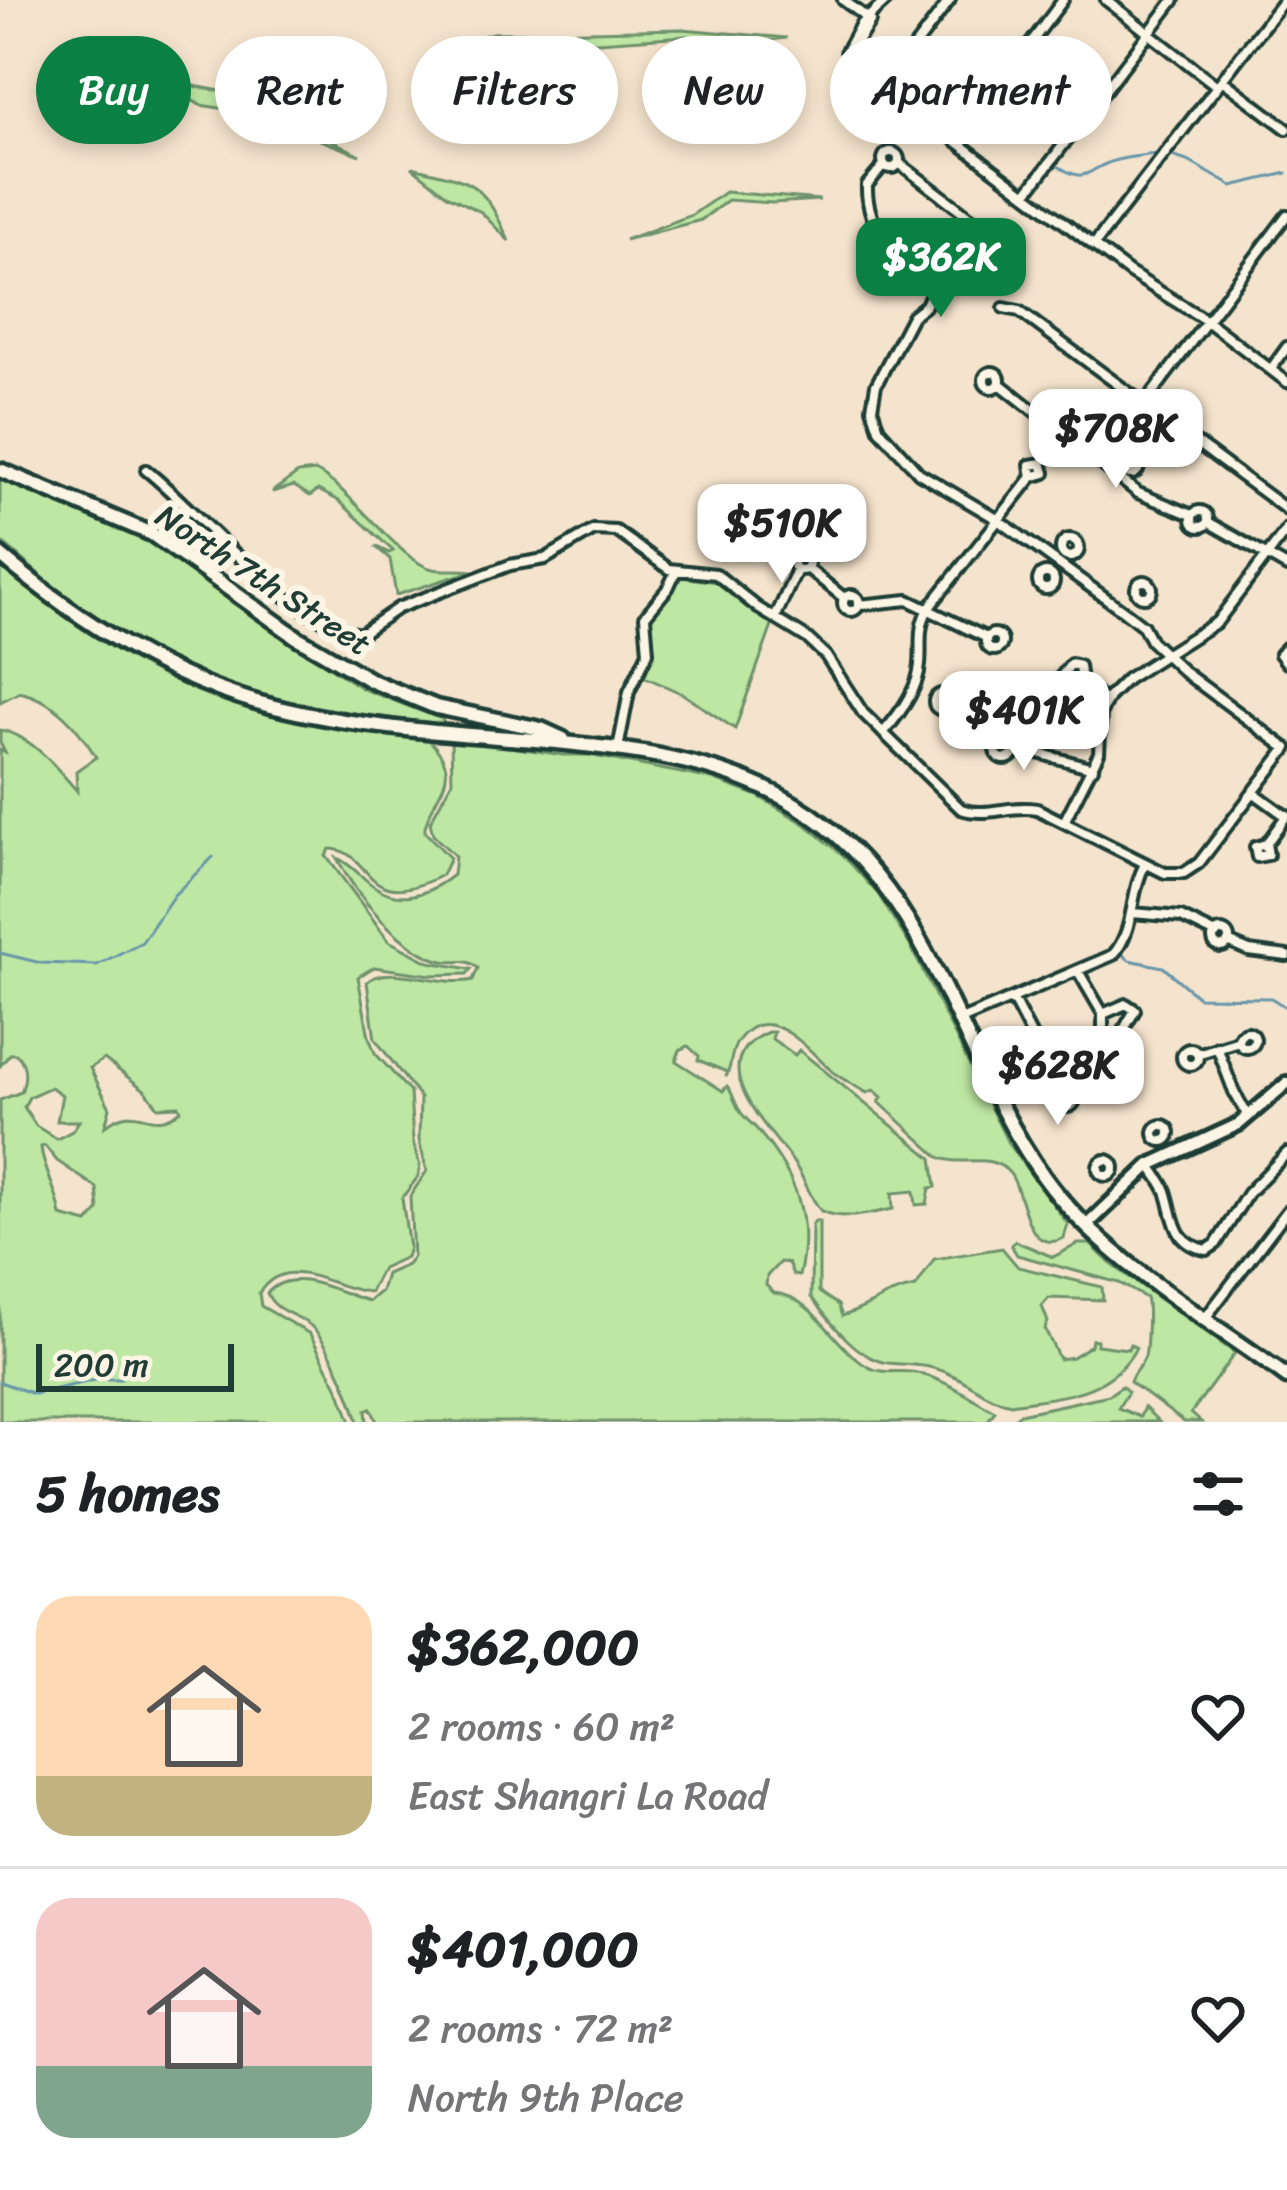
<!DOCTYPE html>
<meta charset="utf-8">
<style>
:root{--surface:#fff;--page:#f2f2f2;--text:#202124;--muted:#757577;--line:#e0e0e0;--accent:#0b8043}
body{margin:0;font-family:Sriracha,sans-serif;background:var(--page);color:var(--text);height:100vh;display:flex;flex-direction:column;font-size:45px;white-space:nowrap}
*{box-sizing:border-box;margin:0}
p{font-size:39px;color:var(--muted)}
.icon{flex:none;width:66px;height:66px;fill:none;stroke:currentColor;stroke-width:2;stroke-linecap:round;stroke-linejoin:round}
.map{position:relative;height:1422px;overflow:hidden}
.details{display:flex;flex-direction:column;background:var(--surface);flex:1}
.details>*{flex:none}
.hud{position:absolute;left:36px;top:36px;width:1215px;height:108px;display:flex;gap:24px}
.scale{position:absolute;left:36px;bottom:30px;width:198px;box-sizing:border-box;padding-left:12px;border:6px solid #1f3d34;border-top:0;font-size:33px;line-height:42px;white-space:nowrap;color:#1f3d34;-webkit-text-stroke:9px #fcf5e5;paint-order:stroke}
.price{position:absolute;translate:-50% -102px;padding:0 27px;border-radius:24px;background:#fff;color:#222;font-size:39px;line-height:78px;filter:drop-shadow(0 3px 6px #0008)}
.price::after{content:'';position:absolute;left:50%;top:72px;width:36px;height:27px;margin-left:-18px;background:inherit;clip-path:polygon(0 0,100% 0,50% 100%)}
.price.selected{background:var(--accent);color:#fff}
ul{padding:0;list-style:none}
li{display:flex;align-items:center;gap:36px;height:300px;padding:0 36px}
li+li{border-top:3px solid var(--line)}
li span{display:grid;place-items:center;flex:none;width:336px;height:240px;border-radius:36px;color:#555}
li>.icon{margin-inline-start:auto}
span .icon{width:144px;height:144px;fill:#fffc;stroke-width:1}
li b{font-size:51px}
h2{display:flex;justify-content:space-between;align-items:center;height:144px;padding:0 36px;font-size:51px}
.chip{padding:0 42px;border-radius:54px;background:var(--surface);box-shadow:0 6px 18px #0003;font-size:42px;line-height:108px}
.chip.selected{background:var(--accent);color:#fff}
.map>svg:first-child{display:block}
</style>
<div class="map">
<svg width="1287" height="1422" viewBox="0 0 1287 1422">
<rect width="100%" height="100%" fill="#f5e4cd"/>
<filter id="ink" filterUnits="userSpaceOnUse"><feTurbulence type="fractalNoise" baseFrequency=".00833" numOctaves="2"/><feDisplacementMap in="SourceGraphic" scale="24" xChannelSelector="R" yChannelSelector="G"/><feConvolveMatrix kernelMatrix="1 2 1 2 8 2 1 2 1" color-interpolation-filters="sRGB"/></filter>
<g filter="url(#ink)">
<!-- green -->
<path fill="#bee7a3" stroke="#6e926c" stroke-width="3" fill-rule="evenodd" d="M682,29l105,9 -43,5 -58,-7 -88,6 -127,-2 21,-7z
M160,80l83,15 117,60 -114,-43 -46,-7z
M412,167c63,15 70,14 97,74l-28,-29 -34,-17z
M725,192l95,8 -48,3 -44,-3 -27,20 -76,20 67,-25z
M315,471c36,17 85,91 118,98 12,2 26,0 39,2l-76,24 -6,-36 -15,-13 14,7 4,-2 -54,-50 -21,-11 -8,6 -16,-10 -22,6 26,-19z
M0,475l156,68 118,88 89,58 79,30 2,5c-112,-11 -221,-27 -319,-86 -45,-26 -85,-64 -125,-97z
M0,564c76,69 171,127 272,151 51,11 104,14 155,23 39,39 9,49 -2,89v5l25,26 -8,17c-81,42 -68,-25 -112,-26l-4,7 63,85 40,21 42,7 -4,5 -36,1 -57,-8 -16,10 11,60 6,16 35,39 3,50 7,24 -2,11 -16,21 7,50 -3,9 -24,11 -12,24c-37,-2 -83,-42 -111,1l2,13 49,28 30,58 11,30h-351v-322l21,-8c5,-13 6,-28 -5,-38h-6l-10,12v-316l5,2 -5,-9v-13c31,5 58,39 77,61l-1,-20 20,-14c-19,-31 -40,-56 -76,-65l-20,10zM104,1059l42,32 12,16 21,-1 2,4c-32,26 -41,-12 -76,16l5,-18 -20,-40zM51,1087l11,8 -5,26h22l-7,10 -15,8 -21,-13 -12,-19 5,-10zM45,1146l12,15 40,27 2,22 -11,13 -27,-7c-3,-25 -18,-46 -20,-69z
M681,577l36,5 56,41 -38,106 -52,-35 -38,-17 6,-24 -4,-31z
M451,738l112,17h26l123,24 46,17 47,28 37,30 36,40 33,53 98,198 59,79 -4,14c-39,19 -39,-43 -53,-63 -18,-25 -50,-7 -72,-18l-60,-55 3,-5 -8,-7 -7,3c-11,-7 -24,-13 -34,-21 -24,-20 -64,-75 -95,-31 -8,11 -6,25 -12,36l1,-5 -29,-12 1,-4 -11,-10 -8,4 -4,11 47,30 4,-5c6,7 7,16 13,25 5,8 14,14 20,22 36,43 53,86 39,143l-6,-1 -5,-12 -8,-1 -13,14 -1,9 8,8c41,3 60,56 96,75 15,7 32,1 47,5 29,7 52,24 78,38l-8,11h-610l-6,-14 -5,2 1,12h-9c-6,-24 -29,-79 -46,-95 -15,-14 -37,-14 -45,-34 27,-29 70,0 102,8l12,-10 5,-17 21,-9 6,-8 -3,-61 17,-25 -8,-31 1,-42 -45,-59 -8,-57c20,-20 74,6 106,-2l5,-12c-12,-11 -20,-4 -35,-7 -40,-8 -89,-68 -106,-103 10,4 20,14 29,22 30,26 59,17 87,-5l2,-19 -22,-21 -3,-13 22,-41z
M768,1032h6l-2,7 23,16 4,-5 133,108 4,29 -6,1 -3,16 -11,1 -2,-14 -22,2 1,16c-24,5 -49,12 -72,2 -12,-15 -17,-34 -28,-49 -24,-35 -95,-100 -25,-130z
M815,1221h4v71l19,13 4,11c30,-9 39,-23 74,-29l18,-28 68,-11 16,19 84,20 1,13 -54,-2 -7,8 6,16 -3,7 14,30 13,-2 19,-12 1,-6 5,1v5l31,4 2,-5 6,4c-27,48 -76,48 -125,56 -23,-4 -38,-20 -59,-29 -22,-11 -40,-10 -64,-12 -31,-4 -59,-43 -77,-66l1,-72z
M1015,1241l38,16 25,-13h12l20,19 125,90 -44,60 10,9h-17l-54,-40c3,-10 11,-16 15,-25 2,-9 4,-51 1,-59l-27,-15 -102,-28 -6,-10z
M1122,1386l6,6 -10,16 22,9 4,-10 15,15h-148l9,-8 89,-19z"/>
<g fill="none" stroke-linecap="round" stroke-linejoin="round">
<!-- stream -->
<path stroke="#6996aa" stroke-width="3" d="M1169,155l21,7 42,24 55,-13
M1052,162c37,26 31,7 65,-2 13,-3 29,-5 42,-6
M1119,951l10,9 34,7 35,30 73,1 16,10
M0,953l41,10 56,2 45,-23 32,-47 39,-38
M0,1382l34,12 66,-15h21"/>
<defs>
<path id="street" d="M843,0l27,20
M1106,0l111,86
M846,51l6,11 278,211 77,48 80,61
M846,51l15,-27 26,-24
M846,51l9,-6 15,-23
M1222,80l65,49
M885,86l65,-86
M957,141l106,-141
M883 160a8 8 0 1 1 16 0a8 8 0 1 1-16 0Z
M899,163l81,62 -47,64 -7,16 -14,11 -36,69 -4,23 7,21 40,44 78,46 124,90 22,17 8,15 33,31 102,76
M884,165l-17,20c-2,43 33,80 66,104
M1026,194l148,-194
M1094,245l190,-245
M1004,308l15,3 268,199
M1271,369l16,-22
M984 380a8 8 0 1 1 16 0a8 8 0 1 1-16 0Z
M1000,384l138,109 54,22
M1145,403l142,-188
M1123 466a8 8 0 1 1 16 0a8 8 0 1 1-16 0Z
M1042,463l3,10 -13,4 -2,-12 12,-2 28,-39 -6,-7 -11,6
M146,470c61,49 138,150 214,164l38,-26 112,-43 35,-6 49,-29 22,1 53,38 47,5 42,34 49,30 19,18 37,57 98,96c26,9 50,-5 76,0l128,64h19l15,-10 88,-115
M1192 519a8 8 0 1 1 16 0a8 8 0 1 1-16 0Z
M1208,522l79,45
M1061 548a9 9 0 1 1 18 0a9 9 0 1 1-18 0Z
M793 562a8 8 0 1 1 16 0a8 8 0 1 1-16 0Z
M807,568l37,30
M1038 581a8 8 0 1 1 16 0a8 8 0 1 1-16 0Z
M1136 589a8 8 0 1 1 16 0a8 8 0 1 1-16 0Z
M843 603a8 8 0 1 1 16 0a8 8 0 1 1-16 0Z
M859,605l49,-5 79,38
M775,618l22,-48
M986 642a8 8 0 1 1 16 0a8 8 0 1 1-16 0Z
M1287,647l-7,7 7,9
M1071,664l8,2 1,8 -8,14 -8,2 -5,-11z
M1077,680l29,21
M934 702a8 8 0 1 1 16 0a8 8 0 1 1-16 0Z
M883,733c15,-17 35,-44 37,-68 2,-21 -3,-36 8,-56l104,-132
M995 749a10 10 0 1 1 20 0a10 10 0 1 1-20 0Z
M1016,747l77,21
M618,749l11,-57 19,-40 -3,-36 23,-28 8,-17
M1253,792l33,24
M1064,822l35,-69 2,-40 8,-16 18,-18 90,-57 70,-93
M1266,844l2,11 -11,2 -2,-10 11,-3 21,-29
M1132,913l49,4 35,17
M1213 939a8 8 0 1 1 16 0a8 8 0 1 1-16 0Z
M1228,942l21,9 38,5
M1078,971l25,43v21l4,5 12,-2 16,-28 -9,-6 -23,10
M1012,998l50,96
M961,1020l152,-65c23,-27 16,-61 32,-91
M1239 1040a8 8 0 1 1 16 0a8 8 0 1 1-16 0Z
M1217,1047l17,45 14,24
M1182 1057a8 8 0 1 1 16 0a8 8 0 1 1-16 0Z
M1197,1054l42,-13
M1059 1099a8 8 0 1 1 16 0a8 8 0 1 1-16 0Z
M1154 1133a8 8 0 1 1 16 0a8 8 0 1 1-16 0Z
M1098 1168a8 8 0 1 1 16 0a8 8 0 1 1-16 0Z
M1150,1165c5,9 12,16 16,26 9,27 6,53 41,59l9,-6 32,-51 39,-40
M1206,1317l81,-106"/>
<path id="secondary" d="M1087,1225l63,-60 89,-41 48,-41"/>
<path id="primary" d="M0,470l152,64 146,104 74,43 64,26 105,22 22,10
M0,555c81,68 171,126 275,152 83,21 174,26 260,33 89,9 182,17 261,65 137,83 160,250 248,372 60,84 161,139 243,200"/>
</defs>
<!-- street casing -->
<use href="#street" stroke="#1f3d34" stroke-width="16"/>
<!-- secondary casing -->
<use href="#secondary" stroke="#1f3d34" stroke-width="20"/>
<!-- primary casing -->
<use href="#primary" stroke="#1f3d34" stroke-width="21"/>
<!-- street -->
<use href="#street" stroke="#fcf5e5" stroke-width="8"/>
<!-- secondary -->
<use href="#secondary" stroke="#fcf5e5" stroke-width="10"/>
<!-- primary -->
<use href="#primary" stroke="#fcf5e5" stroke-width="12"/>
</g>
</g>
<g text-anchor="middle" stroke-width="12" stroke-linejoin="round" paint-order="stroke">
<!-- street labels -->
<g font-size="33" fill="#1f3d34" stroke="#fcf5e5">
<text transform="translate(264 579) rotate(33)" y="12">North 7th Street</text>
</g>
</g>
</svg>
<div class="scale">200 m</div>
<b class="price selected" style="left:941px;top:320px">$362K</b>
<b class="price" style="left:1116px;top:491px">$708K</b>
<b class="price" style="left:782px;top:586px">$510K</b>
<b class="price" style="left:1024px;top:773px">$401K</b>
<b class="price" style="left:1058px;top:1128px">$628K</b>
<div class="hud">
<a class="chip selected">Buy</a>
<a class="chip">Rent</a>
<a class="chip">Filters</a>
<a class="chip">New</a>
<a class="chip">Apartment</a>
</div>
</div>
<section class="details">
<h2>5 homes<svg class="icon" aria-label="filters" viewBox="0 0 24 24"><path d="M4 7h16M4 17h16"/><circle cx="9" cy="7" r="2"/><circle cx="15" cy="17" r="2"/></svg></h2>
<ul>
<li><span style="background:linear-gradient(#ffd9b3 75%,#c2b280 0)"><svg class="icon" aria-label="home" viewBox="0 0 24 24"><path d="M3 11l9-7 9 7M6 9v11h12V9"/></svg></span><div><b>$362,000</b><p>2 rooms · 60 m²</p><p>East Shangri La Road</p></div><svg class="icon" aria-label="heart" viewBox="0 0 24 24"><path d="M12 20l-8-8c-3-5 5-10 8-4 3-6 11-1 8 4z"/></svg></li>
<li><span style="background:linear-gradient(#f6c9c9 70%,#7fa58c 0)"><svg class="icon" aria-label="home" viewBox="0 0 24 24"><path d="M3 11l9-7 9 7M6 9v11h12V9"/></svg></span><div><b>$401,000</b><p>2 rooms · 72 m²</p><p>North 9th Place</p></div><svg class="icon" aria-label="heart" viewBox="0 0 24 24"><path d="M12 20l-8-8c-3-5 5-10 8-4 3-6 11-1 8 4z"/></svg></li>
</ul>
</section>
